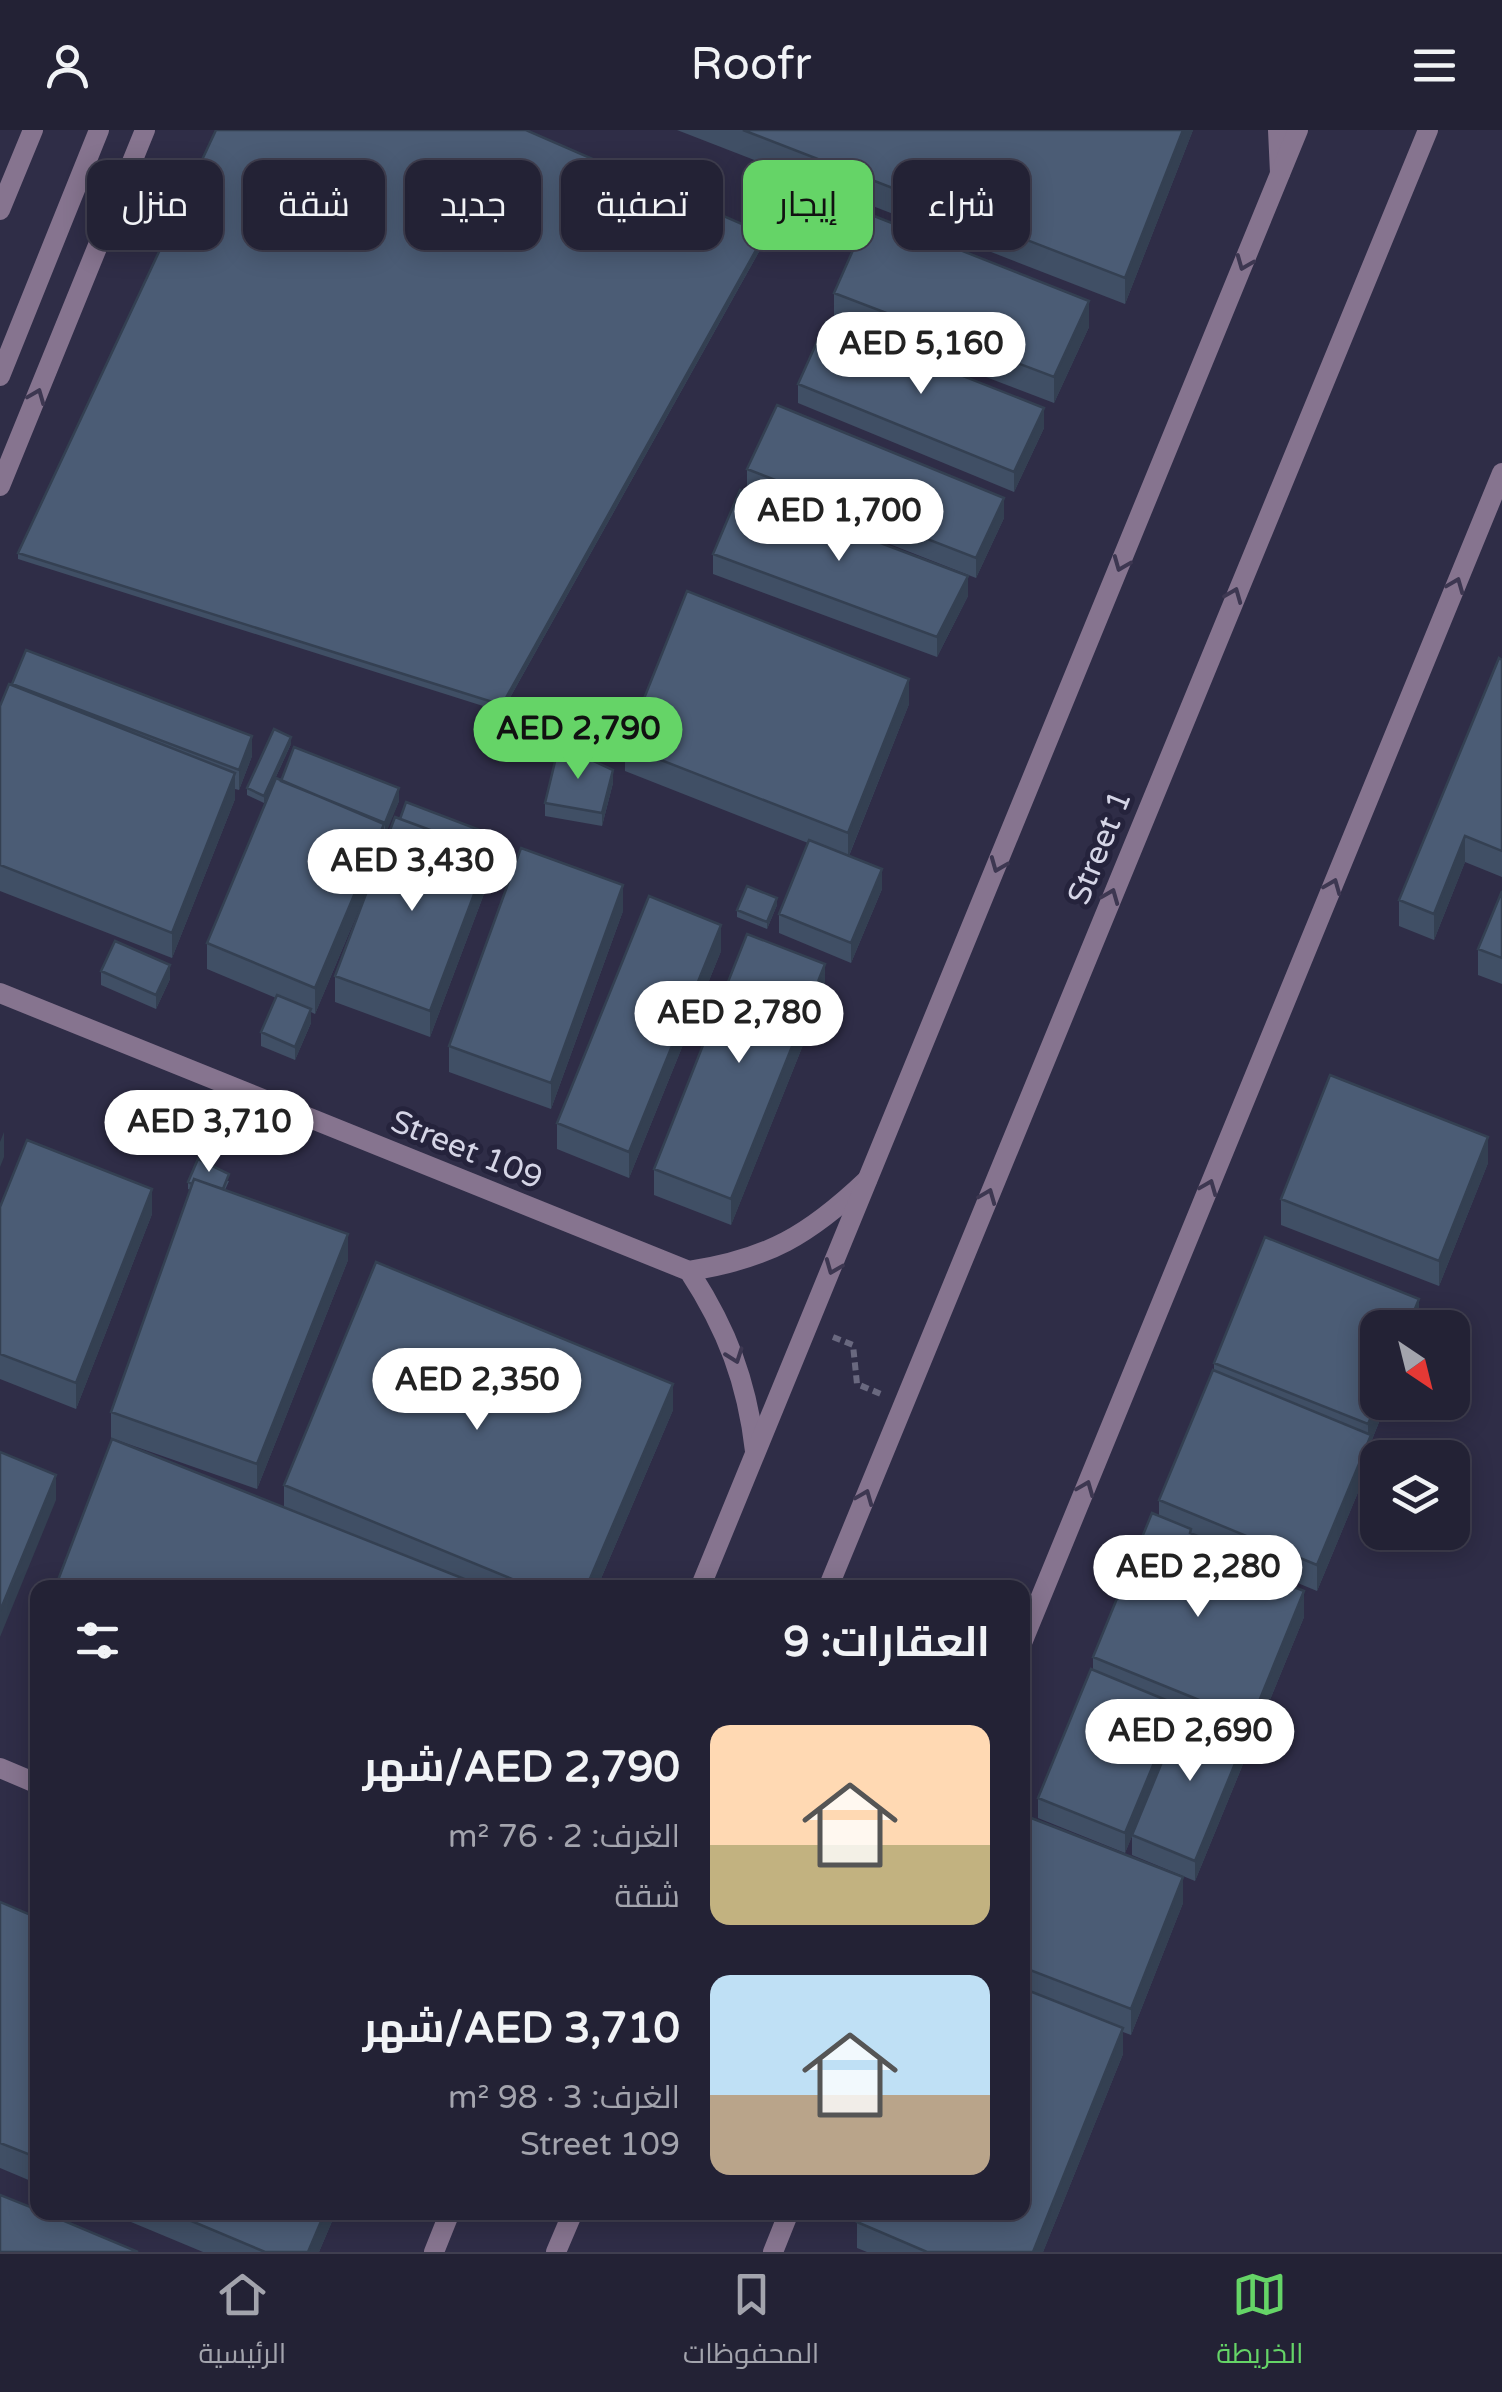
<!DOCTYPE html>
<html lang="ar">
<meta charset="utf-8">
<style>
:root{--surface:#232235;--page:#2b2a3d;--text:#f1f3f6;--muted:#a3a4ad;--line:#403f50;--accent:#65d467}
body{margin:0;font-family:"Varela Round",Cairo,sans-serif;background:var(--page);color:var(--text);direction:rtl;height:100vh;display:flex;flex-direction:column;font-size:38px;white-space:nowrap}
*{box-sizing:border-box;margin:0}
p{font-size:32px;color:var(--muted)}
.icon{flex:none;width:55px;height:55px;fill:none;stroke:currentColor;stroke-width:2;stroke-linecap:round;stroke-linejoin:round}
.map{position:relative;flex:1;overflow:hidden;direction:ltr}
.panel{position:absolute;left:30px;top:1450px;width:1000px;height:640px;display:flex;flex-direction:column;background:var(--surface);border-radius:20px;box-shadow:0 5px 25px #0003,0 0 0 2px var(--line);direction:rtl}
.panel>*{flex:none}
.top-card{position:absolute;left:30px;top:30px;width:1000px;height:90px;direction:rtl;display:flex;gap:20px}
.needle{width:65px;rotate:145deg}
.buttons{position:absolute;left:1360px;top:1180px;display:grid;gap:20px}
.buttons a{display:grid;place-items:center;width:110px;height:110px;border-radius:20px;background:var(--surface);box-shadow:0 5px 25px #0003,0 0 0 2px var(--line);font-size:50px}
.price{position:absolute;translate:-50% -85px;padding:0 22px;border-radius:35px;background:#fff;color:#222;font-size:32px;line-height:65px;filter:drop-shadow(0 2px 5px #0008)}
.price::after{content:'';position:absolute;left:50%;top:60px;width:30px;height:22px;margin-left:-15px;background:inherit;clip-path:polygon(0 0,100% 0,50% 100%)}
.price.on{background:var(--accent);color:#111}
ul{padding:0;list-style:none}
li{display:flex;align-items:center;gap:30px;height:250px;padding:0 40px}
li span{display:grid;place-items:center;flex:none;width:280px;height:200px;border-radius:20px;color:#555}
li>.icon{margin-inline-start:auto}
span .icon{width:120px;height:120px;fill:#fffc;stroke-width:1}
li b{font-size:42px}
h2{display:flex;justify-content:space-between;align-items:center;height:120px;padding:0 40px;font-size:42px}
.pill{padding:0 35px;border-radius:20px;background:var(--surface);box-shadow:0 5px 25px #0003,0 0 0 2px var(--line);font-size:35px;line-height:90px}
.pill.on{background:var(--accent);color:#111}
header{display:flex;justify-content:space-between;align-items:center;height:130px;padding:0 40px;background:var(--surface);font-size:45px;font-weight:600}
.tab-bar{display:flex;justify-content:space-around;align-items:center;height:140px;border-top:2px solid var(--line);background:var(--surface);font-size:28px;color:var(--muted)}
.tab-bar a{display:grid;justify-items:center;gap:5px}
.tab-bar .on{color:var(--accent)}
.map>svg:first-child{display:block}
</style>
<header><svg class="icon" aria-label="menu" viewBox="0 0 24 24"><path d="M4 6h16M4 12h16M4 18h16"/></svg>Roofr<svg class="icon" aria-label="person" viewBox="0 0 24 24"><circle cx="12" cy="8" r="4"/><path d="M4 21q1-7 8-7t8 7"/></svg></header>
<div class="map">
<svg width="1502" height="2122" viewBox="0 0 1502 2122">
<rect width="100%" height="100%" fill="#2f2d47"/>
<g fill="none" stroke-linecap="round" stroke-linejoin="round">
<!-- path -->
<path stroke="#69687f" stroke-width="6" stroke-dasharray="8 5" stroke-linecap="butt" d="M833,1207l20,8 4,39 24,10"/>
<!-- service -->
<path stroke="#86748f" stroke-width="20" d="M1022,1513l480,-1170
M773,2122l16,-40"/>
<!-- minor -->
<path stroke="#86748f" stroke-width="20" d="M1278,0l2,43
M0,80l33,-80
M0,246l99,-246
M0,356l145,-356
M0,863l689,278c79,-12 120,-36 178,-91
M689,1141c38,58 58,111 66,180
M0,1638l38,16"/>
<!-- tertiary -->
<path stroke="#86748f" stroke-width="20" d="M700,1458l598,-1458
M828,1458l600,-1458
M434,2122l16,-40
M556,2122l17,-40"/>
</g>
<!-- wall -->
<path fill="#404f65" d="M677,0h516l-68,174z
M765,111l-263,471 -484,-153v-6z
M834,163l255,34 -35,76 -220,-84z
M798,254l246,44 -30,64 -216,-89z
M747,339l257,49 -28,60 -229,-90z
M713,424l255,42 -31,61 -224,-83z
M1502,530v217l-37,-15 -31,78 -35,-14v-26z
M9,554l243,72 -13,34 -4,-1v10l-63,159 -172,-67v-185z
M909,574l-60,152 33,33 -31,74 -72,-30v-19l29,-71 -183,-72v-25z
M291,614l-27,59 -17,-8v-7z
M281,651l118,20 -15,35v9l114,6 -8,19v8l-60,159 -95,-35v-26l33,-88 -53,126 -4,-2v11l-16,37 -34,-14v-14l15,-34 -69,-29v-26z
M613,653l-11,43 -57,-10v-13z
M1502,761v93l-24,-9v-26z
M777,775l-10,24 -30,-12v-7z
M623,781l-72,198 -102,-37v-26z
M721,821l-92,227 -72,-29v-26z
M101,841l69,8 -14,30 -55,-24z
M825,860l-94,235 -77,-30v-26z
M1488,1033l-49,123 -158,-61v-26z
M229,1051l-4,9 123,70 -91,229 -146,-51v-26l79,-222 -2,-1v-7z
M0,1077l152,7 -76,195 -76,-30z
M1419,1194l-48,118v19l-54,130 -84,-35v7l71,54 -53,129 -3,-1v7l-53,129 -63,-26v-19l-7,17 -87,-35v-20l55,-128v-13l66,-141v-16l55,-129v-8z
M673,1280l-76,178h-542l229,-81v-22z
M38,1502v32l-4,-2v-19z
M1022,1694l161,79 -52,132 -8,-3v22l-80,198h-176l-10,-4v-26l165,-10z
M0,1772l38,16v266l-38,-16z
M107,2082h229l-17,40h-116z"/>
<!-- shaded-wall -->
<path fill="#344052" d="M1183,0h10l-68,174v-26z
M765,104v7l-263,471v-7z
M1089,171v26l-35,76v-26z
M1044,278v20l-30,64v-20z
M1004,368v20l-28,60v-20z
M968,446v20l-31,61v-20z
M909,549v25l-61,154v-25z
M252,606v20l-13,34v-20z
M291,607v7l-27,59v-7z
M613,640v13l-11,43v-13z
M235,643v26l-63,159v-25z
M399,658v13l-14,35v-13z
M384,694v26l-69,164v-26z
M1465,706v26l-31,78v-26z
M498,707v14l-7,19v-13z
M490,722v26l-60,159v-26z
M882,739v20l-31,74v-20z
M623,755v26l-72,198v-26z
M777,768v7l-10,24v-7z
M721,795v26l-92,227v-26z
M825,834v26l-94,235v-26z
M170,835v14l-14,30v-14z
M311,879v14l-16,37v-13z
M4,1002v25l-4,10v-25z
M1488,1007v26l-49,123v-25z
M152,1059v25l-76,195v-26z
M348,1104v26l-91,229v-25z
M1419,1169v25l-1,4h-11z
M673,1254v26l-76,178h-11z
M1378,1272h9l-16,40v19l-54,130v-26l51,-123v-18z
M56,1345v25l-56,137v-26z
M1304,1461v26l-53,129v-25z
M1178,1575v20l-53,128v-20z
M1248,1602v20l-53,129v-20z
M1183,1747v26l-52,132v-26z
M1123,1898v26l-80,198h-10z
M325,2082h11l-17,40h-11z"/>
<!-- building -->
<path fill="#4b5c75" stroke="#344052" stroke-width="2.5" d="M216,0h310l239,104 -263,471 -484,-152z
M743,0h440l-58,148z
M869,84l220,87 -35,76 -220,-84z
M826,192l218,86 -30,64 -216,-88z
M777,275l227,93 -28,60 -229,-89z
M740,360l228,86 -31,61 -224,-83z
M687,461l222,88 -61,154 -223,-87z
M26,520l226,86 -13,34 -227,-86z
M1499,528l3,2v191l-37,-15 -31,78 -35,-14z
M9,554l226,89 -63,160 -172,-68v-159z
M274,599l17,8 -27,59 -17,-8z
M559,615l54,25 -11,43 -57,-10z
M294,617l105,41 -14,35 -104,-42z
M276,648l108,46 -69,164 -108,-45z
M406,672l92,35 -7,20 -1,-5 -90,-33z
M395,687l95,35 -60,159 -95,-35z
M809,710l73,29 -31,74 -72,-29z
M521,718l102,37 -72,198 -102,-37z
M747,756l30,12 -10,24 -30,-12z
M1502,761v67l-24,-9z
M649,766l72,29 -92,227 -72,-29z
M747,804l78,30 -94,235 -77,-30z
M115,811l55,24 -14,30 -55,-24z
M277,865l34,14 -16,38 -34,-15z
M1330,945l158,62 -49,124 -158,-62z
M27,1010l125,49 -76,194 -76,-29v-147z
M198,1029l31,15 -6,15 -29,-10 -2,5 -4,-2z
M194,1049l154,55 -91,230 -146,-52z
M1265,1107l154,62 -12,29h-29v73l-10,23 -154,-61z
M376,1132l297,122 -87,204h-52l-250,-103z
M1213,1240l158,65 -54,130 -158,-65z
M112,1309l375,149h-432z
M0,1322l56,23 -56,136z
M1152,1383l39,16 -1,4 43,17 -4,11 75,30 -53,130 -158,-64z
M1091,1539l87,36 -53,128 -87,-35z
M1185,1576l63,26 -53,129 -63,-26z
M1026,1686l157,61 -52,132 -109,-42v-143z
M0,1772l38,16v240l-38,-15z
M1022,1858l101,40 -90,224h-106l-70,-30 4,-10h161z
M0,2065l38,15v2h5l95,40h-138z
M170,2082h155l-17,40h-43z"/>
<!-- one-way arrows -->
<defs><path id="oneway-chevron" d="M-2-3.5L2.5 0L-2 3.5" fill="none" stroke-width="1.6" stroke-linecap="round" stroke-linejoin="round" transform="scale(2.5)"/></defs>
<g stroke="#3d3751">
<use href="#oneway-chevron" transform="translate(1244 133) rotate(112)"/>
<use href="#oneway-chevron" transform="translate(37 266) rotate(-68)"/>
<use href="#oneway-chevron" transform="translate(1121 434) rotate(112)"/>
<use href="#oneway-chevron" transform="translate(1456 455) rotate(-68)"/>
<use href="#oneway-chevron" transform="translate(1234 465) rotate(-68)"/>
<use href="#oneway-chevron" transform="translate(998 735) rotate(112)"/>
<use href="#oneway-chevron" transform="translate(1333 756) rotate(-68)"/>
<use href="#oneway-chevron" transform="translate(1111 766) rotate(-68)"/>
<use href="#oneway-chevron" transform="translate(1209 1057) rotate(-68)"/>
<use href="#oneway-chevron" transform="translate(988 1066) rotate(-68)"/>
<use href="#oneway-chevron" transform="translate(833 1137) rotate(112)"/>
<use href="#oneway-chevron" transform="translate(735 1226) rotate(70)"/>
<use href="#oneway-chevron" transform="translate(1086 1358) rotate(-68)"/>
<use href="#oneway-chevron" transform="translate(865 1367) rotate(-68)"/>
</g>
<g text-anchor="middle" stroke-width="10" stroke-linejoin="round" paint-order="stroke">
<!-- street labels -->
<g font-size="32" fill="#d5d5e6" stroke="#25233c">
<text transform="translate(1099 717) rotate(-68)" y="11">Street 1</text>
<text transform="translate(467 1019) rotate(22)" y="11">Street 109</text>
</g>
</g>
</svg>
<div class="buttons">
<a><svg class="needle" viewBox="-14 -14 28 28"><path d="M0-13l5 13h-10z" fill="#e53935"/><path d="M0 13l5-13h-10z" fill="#a3a4ad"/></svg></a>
<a><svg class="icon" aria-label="layers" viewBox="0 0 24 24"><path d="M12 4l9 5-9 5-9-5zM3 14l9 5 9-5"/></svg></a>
</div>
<b class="price" style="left:921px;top:267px">AED 5,160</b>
<b class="price" style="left:839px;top:434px">AED 1,700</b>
<b class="price on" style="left:578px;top:652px">AED 2,790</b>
<b class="price" style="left:412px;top:784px">AED 3,430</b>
<b class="price" style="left:739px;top:936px">AED 2,780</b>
<b class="price" style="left:209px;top:1045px">AED 3,710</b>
<b class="price" style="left:477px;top:1303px">AED 2,350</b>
<b class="price" style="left:1198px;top:1490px">AED 2,280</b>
<b class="price" style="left:1190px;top:1654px">AED 2,690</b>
<div class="top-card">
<a class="pill">شراء</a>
<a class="pill on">إيجار</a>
<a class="pill">تصفية</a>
<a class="pill">جديد</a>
<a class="pill">شقة</a>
<a class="pill">منزل</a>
</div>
<section class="panel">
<h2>العقارات: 9<svg class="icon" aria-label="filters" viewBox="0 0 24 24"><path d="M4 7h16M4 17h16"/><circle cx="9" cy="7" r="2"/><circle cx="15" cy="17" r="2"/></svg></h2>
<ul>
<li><span style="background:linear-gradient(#ffd9b3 60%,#c2b280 0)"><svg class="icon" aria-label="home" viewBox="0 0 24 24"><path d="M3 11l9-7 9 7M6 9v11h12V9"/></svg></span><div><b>AED 2,790/شهر</b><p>الغرف: 2 · 76 m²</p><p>شقة</p></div></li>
<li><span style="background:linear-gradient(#bfe0f5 60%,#b9a48a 0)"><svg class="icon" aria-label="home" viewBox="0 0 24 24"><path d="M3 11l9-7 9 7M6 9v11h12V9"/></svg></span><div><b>AED 3,710/شهر</b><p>الغرف: 3 · 98 m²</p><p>Street 109</p></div></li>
</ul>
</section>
</div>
<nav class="tab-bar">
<a class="on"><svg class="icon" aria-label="map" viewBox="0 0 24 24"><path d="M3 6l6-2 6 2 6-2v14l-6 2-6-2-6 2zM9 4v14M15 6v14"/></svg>الخريطة</a>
<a><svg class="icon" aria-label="saved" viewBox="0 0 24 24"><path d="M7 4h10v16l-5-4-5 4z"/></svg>المحفوظات</a>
<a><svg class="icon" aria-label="home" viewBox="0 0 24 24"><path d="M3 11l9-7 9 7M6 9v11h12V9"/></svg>الرئيسية</a>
</nav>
